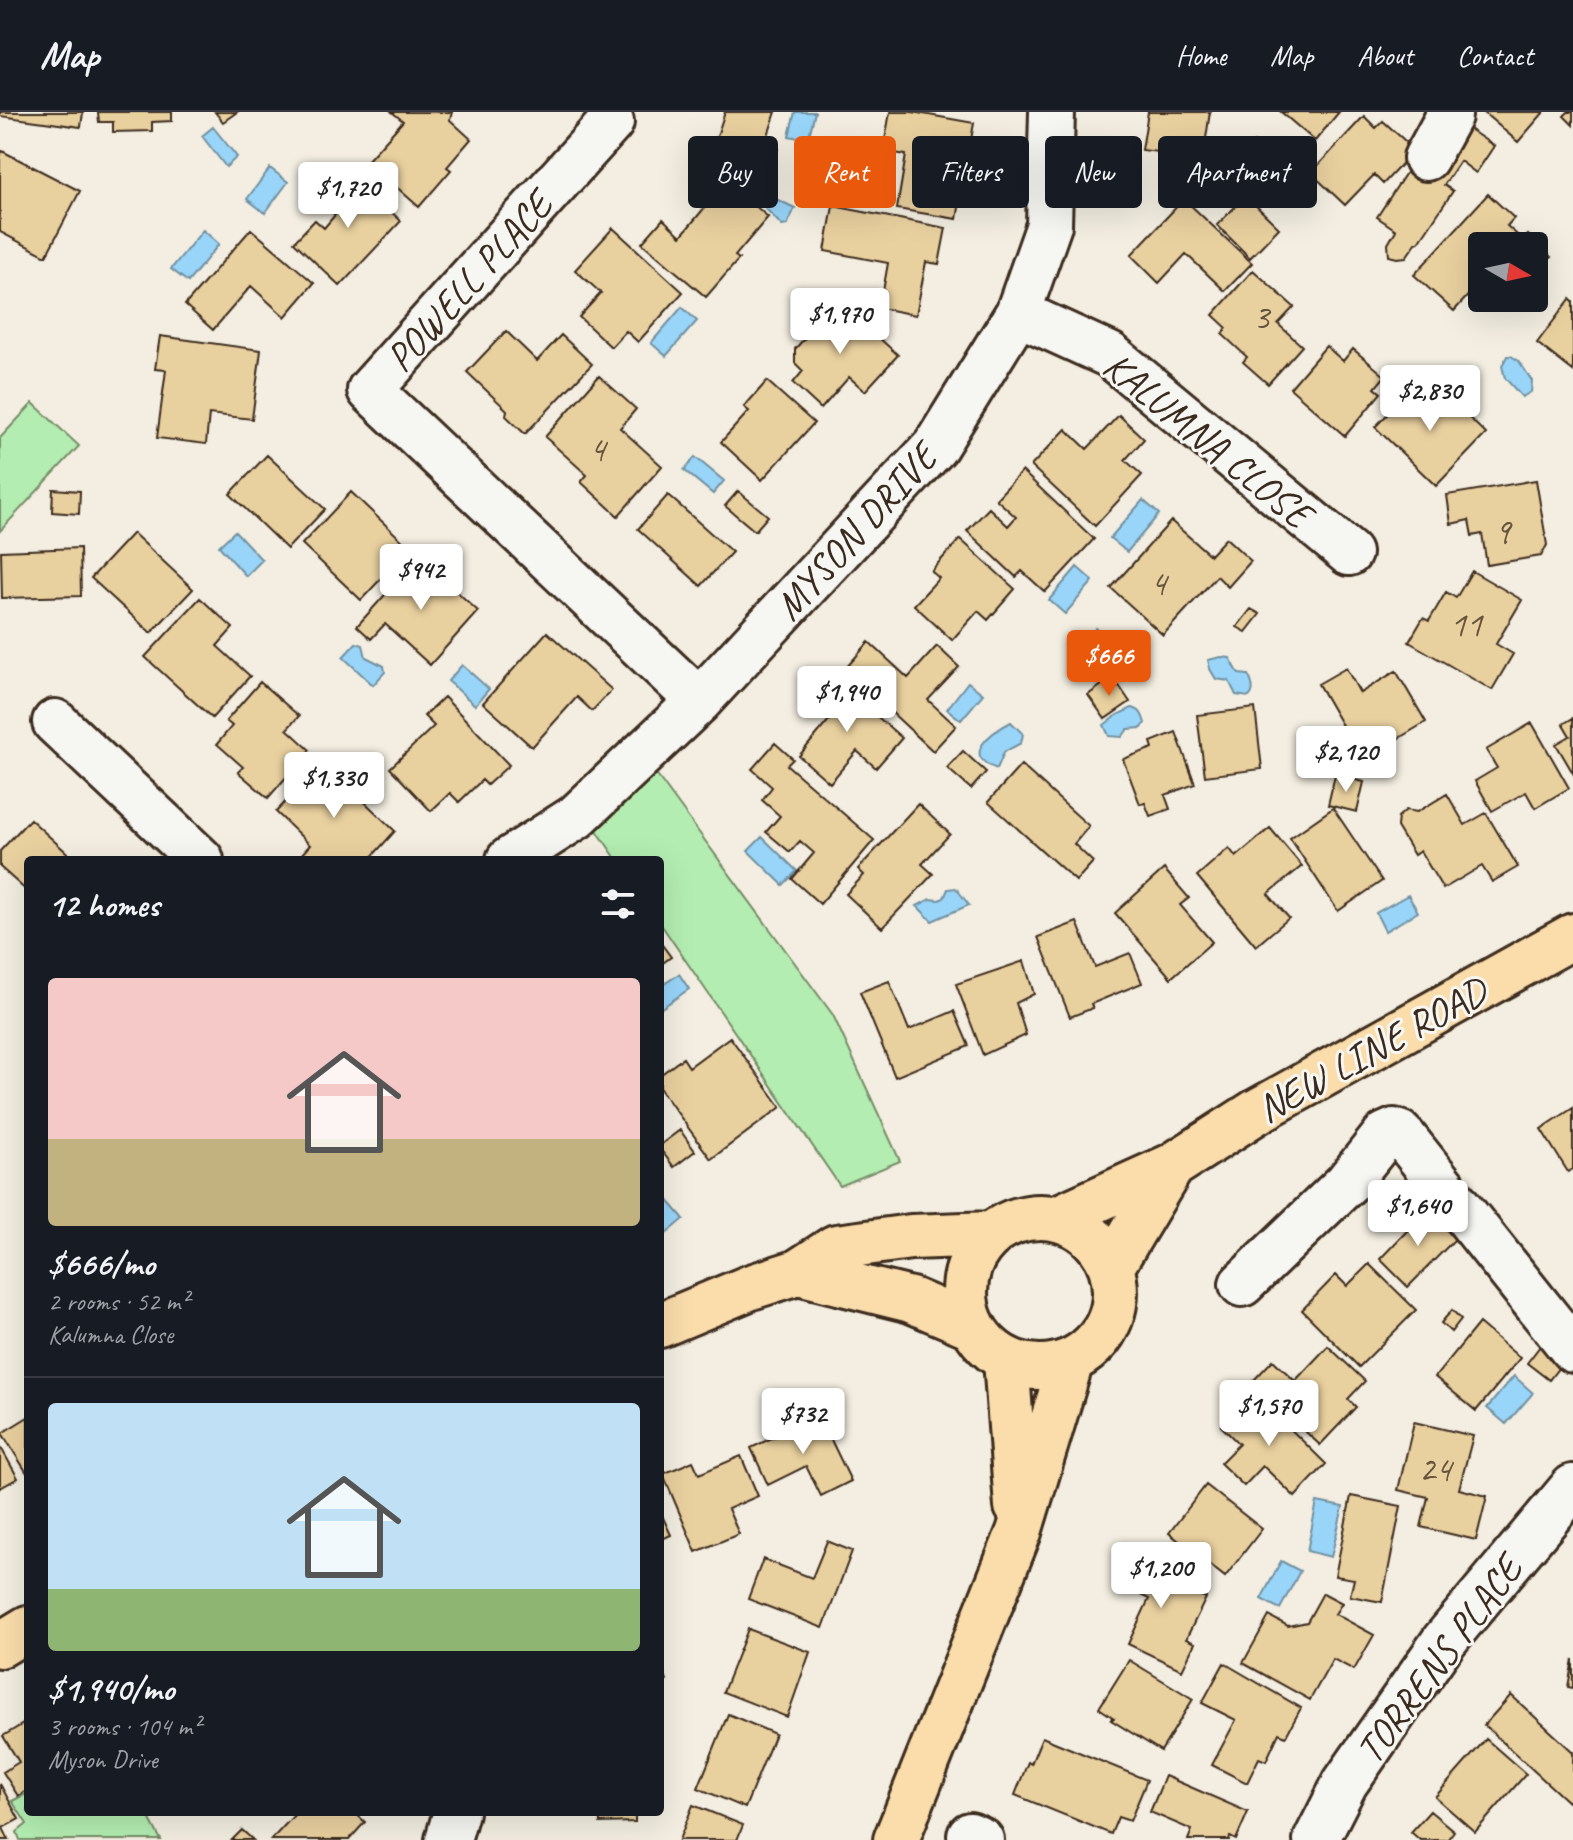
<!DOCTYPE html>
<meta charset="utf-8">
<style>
:root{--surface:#171b24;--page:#20242c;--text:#f1f3f6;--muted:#9ea1a6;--line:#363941;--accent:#ea580c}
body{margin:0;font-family:Caveat,sans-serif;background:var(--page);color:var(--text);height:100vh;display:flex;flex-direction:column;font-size:30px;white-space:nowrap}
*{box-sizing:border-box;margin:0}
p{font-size:26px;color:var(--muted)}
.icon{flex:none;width:44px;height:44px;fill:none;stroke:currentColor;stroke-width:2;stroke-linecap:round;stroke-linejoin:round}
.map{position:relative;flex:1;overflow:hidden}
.panel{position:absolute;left:24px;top:744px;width:640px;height:960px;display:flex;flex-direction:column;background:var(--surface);border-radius:8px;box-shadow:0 8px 32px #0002}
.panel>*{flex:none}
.hud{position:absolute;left:688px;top:24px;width:760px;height:72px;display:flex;gap:16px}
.needle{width:52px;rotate:99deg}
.buttons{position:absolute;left:1468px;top:120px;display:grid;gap:16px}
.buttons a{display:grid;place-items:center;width:80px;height:80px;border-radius:8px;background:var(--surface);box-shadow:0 8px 32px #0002;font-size:40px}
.price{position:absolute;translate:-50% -68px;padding:0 18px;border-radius:8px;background:#fff;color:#222;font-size:26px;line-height:52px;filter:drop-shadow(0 2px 4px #0008)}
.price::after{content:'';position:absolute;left:50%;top:48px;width:24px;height:18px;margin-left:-12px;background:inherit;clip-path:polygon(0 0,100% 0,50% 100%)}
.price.current{background:var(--accent);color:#fff}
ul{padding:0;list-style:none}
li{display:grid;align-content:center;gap:16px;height:424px;padding:0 24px}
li+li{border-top:2px solid var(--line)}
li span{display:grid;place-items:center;height:248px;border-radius:8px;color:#555}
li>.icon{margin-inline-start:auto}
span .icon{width:144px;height:144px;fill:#fffc;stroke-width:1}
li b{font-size:34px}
h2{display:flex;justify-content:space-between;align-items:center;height:96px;padding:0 24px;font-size:34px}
.tag{padding:0 28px;border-radius:8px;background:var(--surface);box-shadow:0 8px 32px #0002;font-size:28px;line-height:72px}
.tag.current{background:var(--accent);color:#fff}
header{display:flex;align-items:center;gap:48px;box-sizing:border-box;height:112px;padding:0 40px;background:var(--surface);border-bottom:2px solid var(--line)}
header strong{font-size:38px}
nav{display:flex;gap:44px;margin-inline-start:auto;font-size:28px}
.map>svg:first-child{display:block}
</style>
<header>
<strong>Map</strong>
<nav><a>Home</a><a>Map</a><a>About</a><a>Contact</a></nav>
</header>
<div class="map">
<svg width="1573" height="1728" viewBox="0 0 1573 1728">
<rect width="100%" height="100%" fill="#f3eee1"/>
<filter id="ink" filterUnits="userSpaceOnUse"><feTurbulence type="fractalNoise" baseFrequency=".0125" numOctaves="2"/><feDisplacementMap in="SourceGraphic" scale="16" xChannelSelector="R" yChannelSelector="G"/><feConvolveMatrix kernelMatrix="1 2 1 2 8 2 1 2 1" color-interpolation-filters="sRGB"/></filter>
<g filter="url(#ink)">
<!-- green -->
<path fill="#b3edb1" stroke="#778c68" stroke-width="2" d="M33,291l46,43 -79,85v-93z
M656,662l177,241 67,146 -60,25 -180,-263v-63h-43l-21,-31z
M28,1681v19h118l15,28h-141l-3,-8 10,-8 -15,-23z"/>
<!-- water -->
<path fill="#98d5f9" stroke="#7391a1" stroke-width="2" d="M795,0h20l-7,28 -19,-4z
M213,15l24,30 -11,10 -24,-31z
M1254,30l21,20 -17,17 -21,-20z
M270,56l18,14 -23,31 -18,-14z
M759,79l36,17 -8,17 -5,1 -27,-29 1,-5z
M203,118l16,14 -31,38 -17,-13z
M682,195l15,14 -31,35 -15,-13z
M1507,244h4l8,5 13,20 -1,11 -9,5 -17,-19 -3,-12z
M695,345l29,24 -11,13 -29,-24z
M1143,388l16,14 -32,38 -17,-14z
M235,419l27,29 -16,16 -27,-30z
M1077,455l16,14 -28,33 -16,-14z
M1096,516l24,22 -14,16 -24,-22z
M356,531l7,2 3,12 18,9 1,6 -12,13 -30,-28z
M1221,545l9,1 9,16 9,1c4,7 8,16 1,22l-13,-2 -7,-14 -13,-2 -6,-10 -2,-9z
M462,553l27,24 -14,16 -27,-24z
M968,570l15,12 -22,26 -14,-11z
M1132,596c9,2 10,6 13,15l-3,5 -14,1 -6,8 -13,-1 -5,-11 13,-10z
M1011,610l12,12 -2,9 -17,9 -7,17c-38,-14 -5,-37 14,-47z
M762,725l35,34 -14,14 -35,-34z
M956,776l13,17 -37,16 -15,-15 13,-7 9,1 5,-2 4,-9z
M1408,783l10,17 -33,19 -9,-18z
M679,862l10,15 -29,20v-22z
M660,1079l24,28 -20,17 -4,-4z
M1514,1264l19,17 -27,31 -19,-16z
M1317,1390l26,5 -12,50 -24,-6z
M1281,1449l19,10 -20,38 -19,-10z"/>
<!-- building -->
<path fill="#e9d09f" stroke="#3b2a1e" stroke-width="2" d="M0,0h83l-2,15 -81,-11z
M98,0h74v9l-20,1v9l-39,1v-10h-14z
M215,0h22l-14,10z
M392,0h60l-2,8 21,19 -24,28 4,3 -32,37 -52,-46 36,-40z
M725,0h51l-11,32 13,4 -11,35 -59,-20z
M890,0h22l62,11 -17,96 -60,-10 9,-54 -23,-4z
M1148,0h62l-7,46 -61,-8z
M1281,0h58l-24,29z
M1483,0h61l-26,30z
M1568,0h5v13l-9,-9z
M1364,4l12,12 7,-7 32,29 -32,34 -9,-9 -29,30 -34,-32z
M1460,11l34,23 -18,27 -16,-12 -16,24 9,6 -34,51 -3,1 -10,14 -9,1 -8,-2 -1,-12 8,-14 -19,-13 38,-58z
M2,39l78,40 -34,65 -46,-24v-76z
M350,61l51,48 -61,65 -46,-44 21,-22 9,8 11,-13 -13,-12z
M727,69l41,36 -33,39 4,3 -33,38 -64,-54 21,-24 18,17z
M1488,82l26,24 -7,8 16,14 5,-5 23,22 -17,18v-29h-52v21l-14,16 6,6 -20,22 -40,-36z
M1246,84l33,32 -29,30 -33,-33z
M1184,87l68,64 -27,28 -39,-37 -27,29 -28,-28z
M833,94l113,22 -7,36 -13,-2 -10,53 -36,-7 8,-45 -63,-12z
M613,116l70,64 -45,50 -12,-11 -15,16 -32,-30 22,-24 -26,-23z
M251,117l63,54 -29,34 -34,-31 -38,44 -28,-25z
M1253,158l41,37 -16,17 24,22 -34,38 -25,-22 4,-5 -25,-23 5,-6 -14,-13z
M1570,187l3,3v69l-36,-28z
M838,189l60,54 -33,36 -16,-14 -28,32 -28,-26 10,-12 -8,-8v-14z
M506,219l31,30 24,-26 31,29 -67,70 -19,-18 1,-6 -40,-38z
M160,224l101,14 -9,69 -43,-5 -3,30 -49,-6 9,-68 -11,-1z
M1326,234l17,15 10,-12 32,27 -10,12 6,5 -36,43 -55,-48z
M599,264l37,33 -16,19 42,38 -44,50 -37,-34 6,-7 -42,-38z
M1421,268l33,33 3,-7 29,28 -50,52 -61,-59z
M767,269l47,42 -52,57 -41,-38 28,-31 -5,-4z
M1119,303l25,24 -19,21 17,15 -47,51 -64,-60 35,-37 21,20z
M267,343l58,54 -38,40 -57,-55z
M1022,359l72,68 -49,53 -23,-21 -6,6 -49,-46 22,-23 19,18 8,-9 -20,-18z
M1536,368l11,65 -6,11 -54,9 -5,-31 -10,2 -3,-16 -18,4 -4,-29z
M53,377l27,2 -1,23 -27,-2z
M738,379l30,25 -13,15 -30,-25z
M351,380l59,56 -49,52 -59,-56z
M668,383l64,57 -31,34 -63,-57z
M1171,409l39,34 16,-17 25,23 -23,26 -11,-11 -54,59 -52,-47z
M133,421l60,56 -42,44 -60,-55z
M960,427l55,50 -27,31 -10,-9 -26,29 -38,-35 25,-27 -8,-7z
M80,436l1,48 -79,2 -1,-47z
M419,445l59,54 -48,54 -45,-41 -14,15 -14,-13z
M1472,459l50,29 -26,44 17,10 -21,36 -83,-48 14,-24 6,3 17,-29 10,6z
M200,486l33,30 -16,18 33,30 -38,42 -67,-61z
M1251,497l9,5 -14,18 -9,-5z
M547,520l65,58 -20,21 -15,-14 -45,50 -49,-44z
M869,530l39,36 29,-32 22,21 -31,33 28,26 -23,25 -88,-82z
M1346,556l14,25 36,-22 30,51 -64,38 -44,-76z
M1113,565l17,25 -25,17 -17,-24z
M834,567l68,59 -26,30 -19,-17 -27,32 -31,-27 30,-36 -17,-15z
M260,570l39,34 -12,13 23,21 -42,48 -30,-26 5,-5 -26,-23 15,-18 -6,-5z
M444,585l65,68 -22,20 -5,-5 -23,22 -9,-9 -19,18 -41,-43 44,-42 -10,-10z
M1255,596l7,61 -57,7 -8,-61z
M1573,606v55l-17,-29 14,-8 -7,-12z
M1532,611l37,65 -34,20 -9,-16 -34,19 -17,-30 22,-13 -11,-18z
M1176,620l19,52 -30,11 5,14 -20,7 -5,-13 -5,1 -17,-45 30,-11 -2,-6z
M775,631l18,16 -6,6 87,75 -54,64 -28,-25 22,-26 -14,-12 -10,11 -24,-20 14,-16 -18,-16 10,-13 -20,-18z
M963,639l23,21 -15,17 -24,-21z
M323,650l72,69 -26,29h-65l-4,-4 10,-11 -34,-33z
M1021,653l68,61 -15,18 19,18 -17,19 -88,-79z
M1335,663l29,7 -7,30 -29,-7z
M1447,682l18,31 21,-12 32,54 -26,15 -10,-16 -39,23 -23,-38 -6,4 -17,-28 1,-10 8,-7 11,2z
M918,692l32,30 -28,30 11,10 -51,54 -36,-34 18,-19 -6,-6z
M1333,696l49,73 -44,30 -48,-73z
M30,707l45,41h-47v32l-28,-25v-16z
M1270,716l32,38 -34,28 21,24 -33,28 -59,-70 32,-28 7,9z
M1164,757l25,29 -9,7 32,37 -41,36 -56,-65z
M1077,810l18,45 35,-14 12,30 -51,21 2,4 -23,9 -32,-80z
M660,830l11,15 -11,8z
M1024,849l10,33 -18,9 10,32 -43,20 -27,-71z
M889,869l20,49 45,-19 15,35 -74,31 -35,-85z
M730,925l51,70 -70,52 -51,-70v-14l23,-17 6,9z
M1573,996v61l-5,3 -27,-43z
M680,1018l15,21 -21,16 -14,-18v-4z
M1428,1097l29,28 -49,50 -28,-28z
M1369,1152l47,46 -57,57 -57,-57 34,-35 11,11z
M1452,1198l9,9 -10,13 -10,-9z
M1479,1211l41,35 -44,53 -41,-34z
M1544,1229l22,17 -17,22 -22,-17z
M1328,1234l37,35 -17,18 8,8 -36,38 -68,-63 21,-22 22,21z
M1254,1281l72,71 -31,33 -32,-31 -19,20 -24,-23 19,-19 -18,-18z
M819,1303l32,66 -30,15 -15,-30 -38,19 -17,-37z
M28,1305v56h-1l-25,-40z
M1414,1310l59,14 -14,53 28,7 -11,44 -55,-13 7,-30 -30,-7z
M0,1334l18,32 -18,10z
M741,1344l17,40 -30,13 11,25 -43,18 -33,-78 30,-13 6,13z
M1206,1373l56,44 -37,48 -56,-44z
M1351,1384l50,10 -19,96 -32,-6 4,-17 -19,-3z
M660,1399l11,24 -11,5z
M827,1429l25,10 -29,77 -75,-29 15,-40 49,19z
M1133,1437l44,21 -6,11 35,17 -20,41 9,4 -13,27 -54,-26 21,-45 -33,-16z
M1323,1481l19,10 -7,11 39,21 -20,35 -21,-11 -23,41 -67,-37 26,-47 19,10 19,-4z
M748,1517l62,23 -23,65 -64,-25z
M1573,1547v29l-5,-1z
M1129,1548l64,39 -32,52 -50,-31 3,-2 -15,-10z
M660,1550l7,18 -7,3z
M1224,1551l77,45 -15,28 -7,-3 -13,28 -7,-3 -12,25 -35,-18 24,-45 -34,-17z
M1511,1583l62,57v44l-5,6 -84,-77z
M728,1602l47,20 -30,74 -47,-20z
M28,1609v69l-10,6 -15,-24 16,-10 -16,-26z
M660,1611l2,65h-2z
M1042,1625l105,43 -17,41 -12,-4 -7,17 -96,-39 13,-33 3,2z
M1486,1627l40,35 -51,58 -40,-35z
M1165,1664l83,36 -12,28 -6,-3 -1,3h-41l4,-10 -42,-18z
M0,1672l19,35 -16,9 6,12h-9z
M693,1693l50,20 -6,15h-58z
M1430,1699l24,20 -7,9h-27l-9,-8z
M297,1700h57l11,10 -16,18h-78z
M599,1700h36v10l-35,1z
M242,1718l11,10h-21z"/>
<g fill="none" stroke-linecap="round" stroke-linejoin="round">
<defs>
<path id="minor" d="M611,10l-241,268 329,311
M1426,46l23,-42 -1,-4
M1018,201l92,42 239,198
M55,610l146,138
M509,748l67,-43 123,-116 236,-254 83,-134 31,-88 3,-113
M1242,1172l105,-101 38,-48 9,-4 5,2 6,6 168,211
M970,1723l11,5
M448,1728l8,-28
M1316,1728l29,-57 99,-142 129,-154"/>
<path id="major" d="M965 1180a75 75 0 1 1 150 0a75 75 0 1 1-150 0Z
M1057,1106l115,-52 84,-54 317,-176
M1111,1156l61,-102
M798,1160l113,28 61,26
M660,1213l91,-38 47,-15 38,-25 75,-10 81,-3
M1006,1248l11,146
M0,1533l28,-17
M896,1728l123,-308 52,-171"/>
</defs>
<!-- minor casing -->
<use href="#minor" stroke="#3b2a1e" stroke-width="50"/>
<!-- major casing -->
<use href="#major" stroke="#3b2a1e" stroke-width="50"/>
<!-- minor -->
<use href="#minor" stroke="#f6f6f2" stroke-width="44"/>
<!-- major -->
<use href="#major" stroke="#faddab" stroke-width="44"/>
</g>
</g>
<g text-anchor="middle" stroke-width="6" stroke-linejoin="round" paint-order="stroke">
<!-- number labels -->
<g font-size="36" fill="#66543e">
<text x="1261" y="217">3</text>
<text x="597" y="349">4</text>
<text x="1502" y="431">9</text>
<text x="1158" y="483">4</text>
<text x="1466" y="524">11</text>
<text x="1435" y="1369">24</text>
</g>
<!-- street labels -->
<g font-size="40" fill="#3b2a1e" stroke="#f6f6f2">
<text transform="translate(468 169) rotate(-48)" y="14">POWELL PLACE</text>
<text transform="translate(1208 327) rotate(39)" y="14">KALUMNA CLOSE</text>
<text transform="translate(855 419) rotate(-48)" y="14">MYSON DRIVE</text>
<text transform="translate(1371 937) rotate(-29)" y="14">NEW LINE ROAD</text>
<text transform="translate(1438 1547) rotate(-53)" y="14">TORRENS PLACE</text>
</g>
</g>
</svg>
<div class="buttons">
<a><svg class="needle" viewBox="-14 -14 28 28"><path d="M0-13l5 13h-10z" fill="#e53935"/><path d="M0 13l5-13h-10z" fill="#9ea1a6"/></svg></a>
</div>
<b class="price" style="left:348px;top:118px">$1,720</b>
<b class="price" style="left:840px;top:244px">$1,970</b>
<b class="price" style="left:1430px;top:321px">$2,830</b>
<b class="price" style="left:421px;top:500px">$942</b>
<b class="price current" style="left:1109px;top:586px">$666</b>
<b class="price" style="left:847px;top:622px">$1,940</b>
<b class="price" style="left:1346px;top:682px">$2,120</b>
<b class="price" style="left:334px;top:708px">$1,330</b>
<b class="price" style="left:1418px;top:1136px">$1,640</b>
<b class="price" style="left:1269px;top:1336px">$1,570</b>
<b class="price" style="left:803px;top:1344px">$732</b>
<b class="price" style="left:1161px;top:1498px">$1,200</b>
<div class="hud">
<a class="tag">Buy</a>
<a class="tag current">Rent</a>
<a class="tag">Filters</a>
<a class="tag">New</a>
<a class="tag">Apartment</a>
</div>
<section class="panel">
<h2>12 homes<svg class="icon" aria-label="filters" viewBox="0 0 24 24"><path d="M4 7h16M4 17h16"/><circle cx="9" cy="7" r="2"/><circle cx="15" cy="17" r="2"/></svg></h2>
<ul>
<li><span style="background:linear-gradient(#f6c9c9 65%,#c2b280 0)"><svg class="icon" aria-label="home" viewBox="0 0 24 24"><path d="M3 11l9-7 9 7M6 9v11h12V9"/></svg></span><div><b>$666/mo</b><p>2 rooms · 52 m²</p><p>Kalumna Close</p></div></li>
<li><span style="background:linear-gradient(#bfe0f5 75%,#8fb573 0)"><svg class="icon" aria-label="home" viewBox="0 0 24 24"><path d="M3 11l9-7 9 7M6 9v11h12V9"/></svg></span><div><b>$1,940/mo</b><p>3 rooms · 104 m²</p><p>Myson Drive</p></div></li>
</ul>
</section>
</div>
